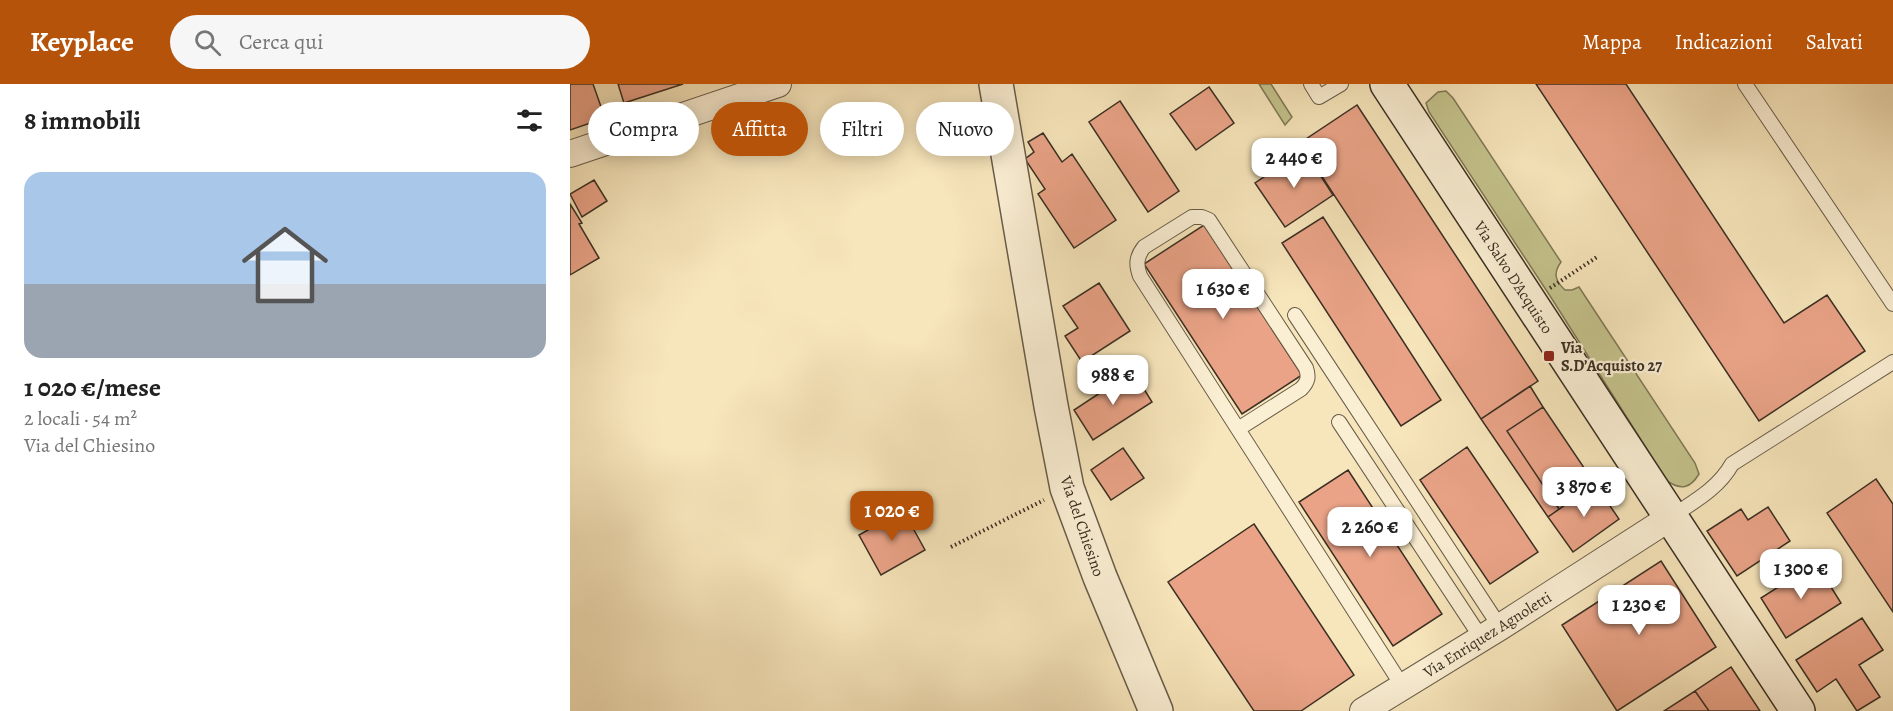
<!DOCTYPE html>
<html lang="it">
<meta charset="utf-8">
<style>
:root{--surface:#fff;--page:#f6f6f6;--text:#222;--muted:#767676;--accent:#b45309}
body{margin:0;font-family:Alegreya,serif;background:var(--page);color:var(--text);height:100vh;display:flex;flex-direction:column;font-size:22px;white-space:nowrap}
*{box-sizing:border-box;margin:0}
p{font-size:20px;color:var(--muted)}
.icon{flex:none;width:33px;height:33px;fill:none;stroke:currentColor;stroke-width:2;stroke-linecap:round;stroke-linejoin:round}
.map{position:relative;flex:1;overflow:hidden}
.panel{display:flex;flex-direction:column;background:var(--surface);width:570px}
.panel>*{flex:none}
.banner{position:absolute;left:18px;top:18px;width:570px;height:54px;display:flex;gap:12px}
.price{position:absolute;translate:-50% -51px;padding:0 14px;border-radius:12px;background:#fff;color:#222;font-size:20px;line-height:39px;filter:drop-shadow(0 2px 3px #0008)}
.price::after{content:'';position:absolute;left:50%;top:36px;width:18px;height:14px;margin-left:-9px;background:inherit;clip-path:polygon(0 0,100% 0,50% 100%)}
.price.current{background:var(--accent);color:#fff}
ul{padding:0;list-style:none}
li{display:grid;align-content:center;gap:12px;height:318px;padding:0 24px}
li span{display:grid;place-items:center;height:186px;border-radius:18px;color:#555}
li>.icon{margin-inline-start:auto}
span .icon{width:108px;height:108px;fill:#fffc;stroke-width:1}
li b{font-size:26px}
h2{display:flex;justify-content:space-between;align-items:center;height:72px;padding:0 24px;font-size:26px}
.chip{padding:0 21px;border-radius:27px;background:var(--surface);box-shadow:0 3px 15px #0003;font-size:21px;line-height:54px}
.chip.current{background:var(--accent);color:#fff}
header{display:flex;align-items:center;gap:36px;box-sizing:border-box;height:84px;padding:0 30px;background:var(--accent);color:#fff}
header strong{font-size:28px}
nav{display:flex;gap:33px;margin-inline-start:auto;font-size:21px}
.search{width:420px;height:54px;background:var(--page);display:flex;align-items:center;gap:15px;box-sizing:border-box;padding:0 21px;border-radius:33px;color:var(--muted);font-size:22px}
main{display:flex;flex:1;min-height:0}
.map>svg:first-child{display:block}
</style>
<header>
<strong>Keyplace</strong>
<div class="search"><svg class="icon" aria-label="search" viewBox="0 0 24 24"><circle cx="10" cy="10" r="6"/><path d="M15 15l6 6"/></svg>Cerca qui</div>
<nav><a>Mappa</a><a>Indicazioni</a><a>Salvati</a></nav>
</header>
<main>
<section class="panel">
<h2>8 immobili<svg class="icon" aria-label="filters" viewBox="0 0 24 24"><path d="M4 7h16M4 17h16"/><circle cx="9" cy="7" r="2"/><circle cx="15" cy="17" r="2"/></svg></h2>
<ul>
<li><span style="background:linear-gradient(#a9c7e8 60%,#9aa5b1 0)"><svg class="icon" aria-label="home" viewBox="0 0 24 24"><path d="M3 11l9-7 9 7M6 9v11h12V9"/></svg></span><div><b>1 020 €/mese</b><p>2 locali · 54 m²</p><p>Via del Chiesino</p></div></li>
</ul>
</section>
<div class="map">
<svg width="1323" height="627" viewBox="0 0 1323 627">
<rect width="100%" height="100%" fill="#f7e5bb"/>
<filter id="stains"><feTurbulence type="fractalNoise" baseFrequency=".00333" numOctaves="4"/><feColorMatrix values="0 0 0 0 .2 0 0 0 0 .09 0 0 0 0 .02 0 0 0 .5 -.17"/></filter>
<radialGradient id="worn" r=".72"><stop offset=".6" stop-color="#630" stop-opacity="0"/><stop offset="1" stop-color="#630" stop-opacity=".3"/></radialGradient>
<!-- green -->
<path fill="#c4c28b" stroke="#7e7856" stroke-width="1.5" d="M689,0h12l21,33 -7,8z
M876,7l7,7 108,164c-8,11 -6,19 4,28h7l7,-3 116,176 4,11c-9,15 -18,16 -32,7l-115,-182 -123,-187 -3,-9 12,-11z"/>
<!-- building -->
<path fill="#eaa387" stroke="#392f22" stroke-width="1.5" d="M0,0h23l12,34 -35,12z
M48,0h65l-59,19z
M966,0h90l158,239 43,-28 38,56 -106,70z
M639,3l25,36 -38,27 -26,-36z
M550,17l59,90 -31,21 -59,-90z
M787,21l181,276 -57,38 -181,-276z
M473,49l19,29 10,-8 44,66 -42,28 -36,-54 7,-5 -20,-30 9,-7 -6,-10z
M734,66l29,45 -48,32 -30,-44z
M24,96l13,21 -25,16 -12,-23z
M0,120l12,19 -3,1 20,34 -29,17z
M753,133l118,183 -40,26 -119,-183z
M634,141l98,150 -60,39 -98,-150z
M529,199l31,48 -48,31 -17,-26 13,-8 -15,-22z
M563,287l19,31 -59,38 -19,-30z
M960,302l13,21 -36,24 52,78 -11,8 -67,-98z
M973,323l52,77 -36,25 -52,-78z
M897,363l71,105 -48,32 -70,-104z
M553,364l21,30 -33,22 -20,-30z
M778,386l94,144 -49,32 -94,-144z
M1306,395l17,25v108l-66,-99z
M1025,400l24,35 -46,33 -25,-35z
M1198,423l22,34 -53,35 -30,-45 34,-22 7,11z
M333,426l22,40 -44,25 -22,-40z
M684,440l100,151 -53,36h-47l-86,-129z
M1091,477l55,86 -99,64 -55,-86z
M1246,479l25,40 -55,35 -25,-40z
M1292,534l21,32 -24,15 21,32 -23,14 -21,-32 -19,13 -21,-32z
M1161,583l29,44h-51l-14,-20z
M1125,607l14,20h-45z"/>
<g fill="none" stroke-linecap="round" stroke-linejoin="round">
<defs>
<path id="service" d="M741,0l8,13 22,-13
M1175,0l148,220
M725,231l205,312
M769,338l143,217
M668,345l63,-40c7,-7 8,-12 5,-21l-97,-148 -7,-3h-10l-48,30c-8,10 -8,18 -4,29l263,411
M1101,433c22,-15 47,-28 61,-53l161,-102"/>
<path id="minor" d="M0,70l208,-70
M793,627l137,-84 171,-110"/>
<path id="tertiary" d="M426,0l55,322 16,82 33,89 56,134"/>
<path id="secondary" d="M817,0l411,627"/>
</defs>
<!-- service casing -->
<use href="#service" stroke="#685c48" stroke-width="16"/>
<!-- minor casing -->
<use href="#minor" stroke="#685c48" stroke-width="28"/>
<!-- tertiary casing -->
<use href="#tertiary" stroke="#685c48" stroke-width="36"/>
<!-- secondary casing -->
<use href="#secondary" stroke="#392f22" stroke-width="36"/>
<!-- path -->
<path stroke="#392f22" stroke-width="4" stroke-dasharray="1.5 3" stroke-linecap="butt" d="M980,204l47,-31
M381,463l93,-47"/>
<!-- service -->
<use href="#service" stroke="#faeed3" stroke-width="14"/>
<!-- minor -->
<use href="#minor" stroke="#faeed3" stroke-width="26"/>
<!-- tertiary -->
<use href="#tertiary" stroke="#faeed3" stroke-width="33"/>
<!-- secondary -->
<use href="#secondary" stroke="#faeed3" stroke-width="33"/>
</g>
<!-- markers -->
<rect fill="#8f2418" stroke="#faeed3" stroke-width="2" x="973" y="266" width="12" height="12" rx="3"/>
<g text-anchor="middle" stroke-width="4.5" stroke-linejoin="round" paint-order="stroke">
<!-- street labels -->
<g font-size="16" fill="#392f22" stroke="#faeed3">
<text transform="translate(944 193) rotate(57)" y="6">Via Salvo D'Acquisto</text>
<text transform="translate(513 442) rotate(71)" y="6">Via del Chiesino</text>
<text transform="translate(917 550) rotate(-32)" y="6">Via Enriquez Agnoletti</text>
</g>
<!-- poi labels -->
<g font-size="16" font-weight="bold" fill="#392f22" stroke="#faeed3" text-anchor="start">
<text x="991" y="269">Via<tspan x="991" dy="18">S.D’Acquisto 27</tspan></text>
</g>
</g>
<rect width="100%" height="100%" filter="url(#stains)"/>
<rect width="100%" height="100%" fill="url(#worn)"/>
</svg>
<b class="price" style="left:724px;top:105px">2 440 €</b>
<b class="price" style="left:653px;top:236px">1 630 €</b>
<b class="price" style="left:543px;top:322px">988 €</b>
<b class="price" style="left:1014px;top:434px">3 870 €</b>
<b class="price current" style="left:322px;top:458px">1 020 €</b>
<b class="price" style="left:800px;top:474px">2 260 €</b>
<b class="price" style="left:1231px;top:516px">1 300 €</b>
<b class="price" style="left:1069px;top:552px">1 230 €</b>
<div class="banner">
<a class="chip">Compra</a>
<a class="chip current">Affitta</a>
<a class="chip">Filtri</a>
<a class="chip">Nuovo</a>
</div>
</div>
</main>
